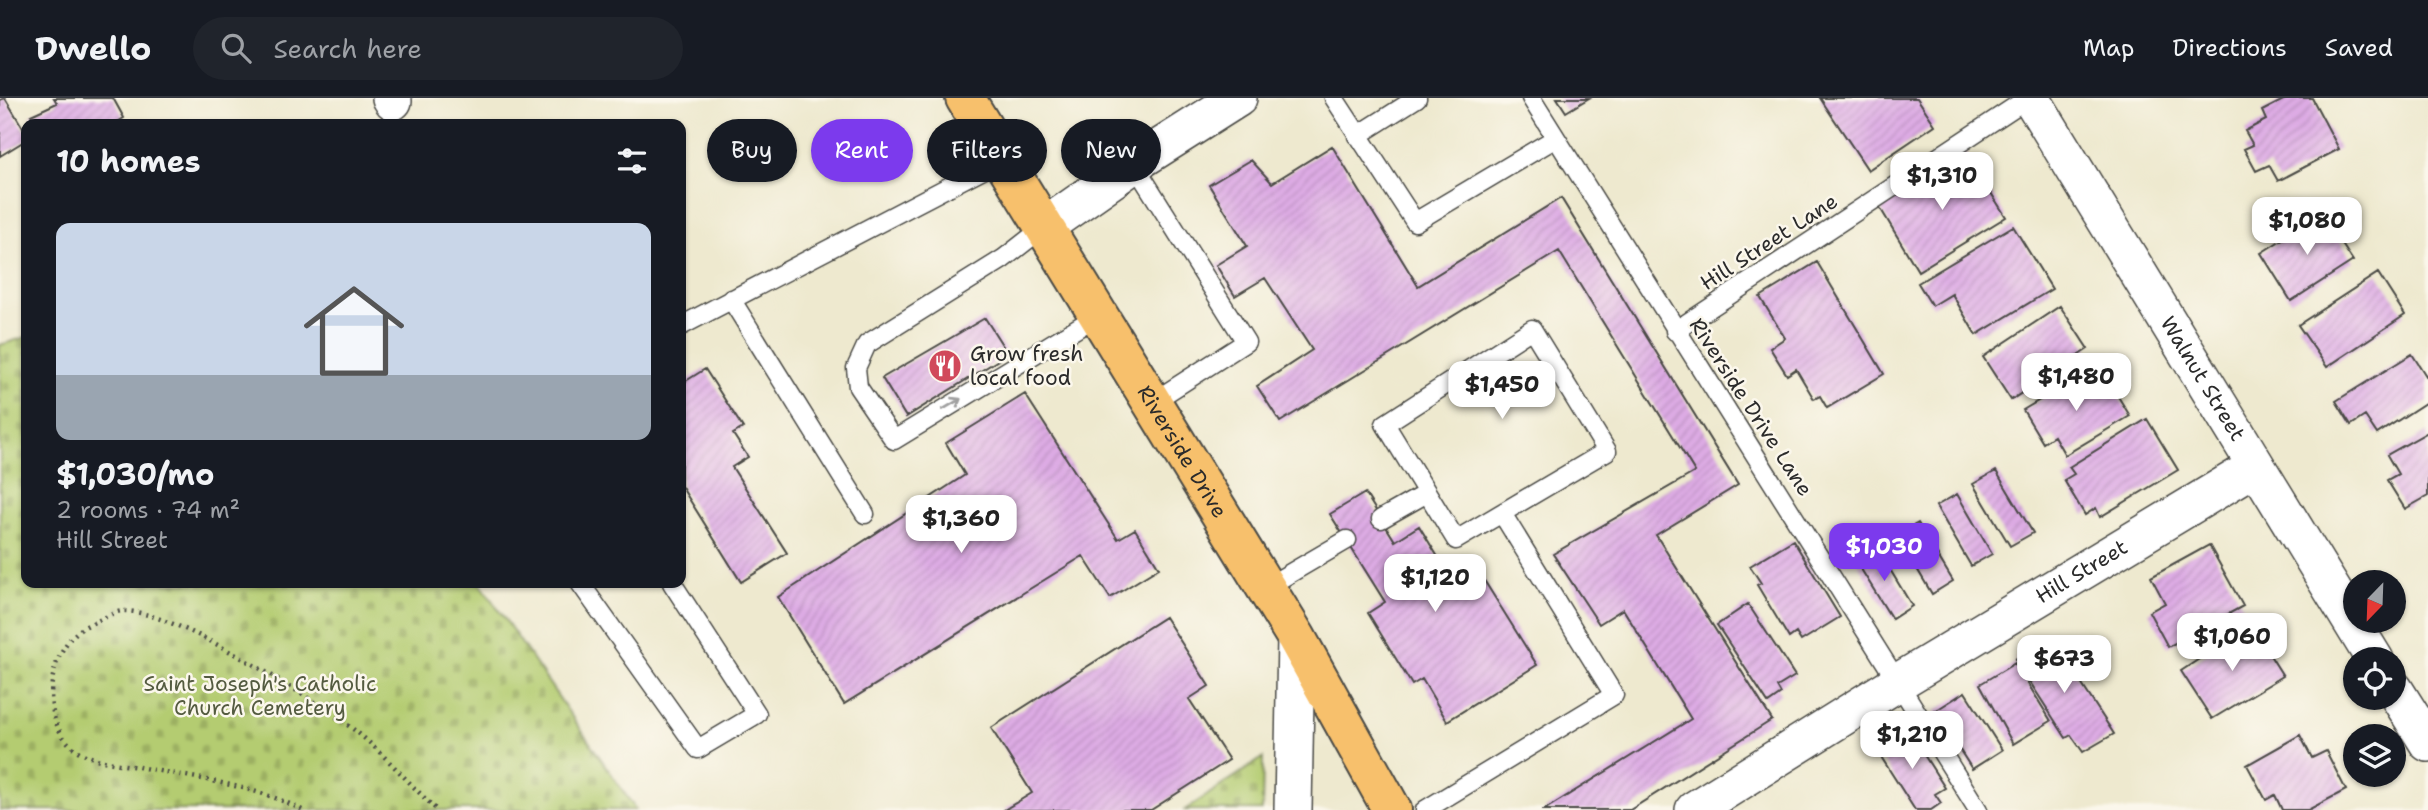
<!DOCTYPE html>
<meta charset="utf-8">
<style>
:root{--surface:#171b24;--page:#20242c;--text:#f1f3f6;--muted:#9ea1a6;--line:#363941;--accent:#7c3aed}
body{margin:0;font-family:"Shantell Sans",sans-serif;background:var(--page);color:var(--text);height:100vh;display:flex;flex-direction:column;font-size:26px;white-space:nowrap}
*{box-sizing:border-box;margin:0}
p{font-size:23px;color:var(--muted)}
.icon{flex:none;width:38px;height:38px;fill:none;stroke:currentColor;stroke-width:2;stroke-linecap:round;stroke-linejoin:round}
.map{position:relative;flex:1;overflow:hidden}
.details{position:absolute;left:21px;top:21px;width:665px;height:469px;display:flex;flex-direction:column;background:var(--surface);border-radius:14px;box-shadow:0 2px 5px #0004}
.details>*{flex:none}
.hud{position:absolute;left:707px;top:21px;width:665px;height:63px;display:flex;gap:14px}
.needle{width:46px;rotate:203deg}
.buttons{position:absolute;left:2343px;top:472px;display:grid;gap:14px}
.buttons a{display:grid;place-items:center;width:63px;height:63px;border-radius:50%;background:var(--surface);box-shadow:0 2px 5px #0004;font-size:35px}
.price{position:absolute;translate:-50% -60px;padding:0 16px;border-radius:14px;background:#fff;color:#222;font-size:23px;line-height:46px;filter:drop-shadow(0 2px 4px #0008)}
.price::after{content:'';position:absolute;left:50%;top:42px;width:21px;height:16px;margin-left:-10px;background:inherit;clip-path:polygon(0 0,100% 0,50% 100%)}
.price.on{background:var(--accent);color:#fff}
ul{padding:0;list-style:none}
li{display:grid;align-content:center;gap:14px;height:371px;padding:0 35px}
li span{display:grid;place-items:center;height:217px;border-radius:14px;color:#555}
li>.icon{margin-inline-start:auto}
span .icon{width:126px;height:126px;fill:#fffc;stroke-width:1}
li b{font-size:30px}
h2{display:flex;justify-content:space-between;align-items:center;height:84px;padding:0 35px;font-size:30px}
.pill{padding:0 24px;border-radius:32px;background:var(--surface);box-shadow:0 2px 5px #0004;font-size:24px;line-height:63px}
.pill.on{background:var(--accent);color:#fff}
header{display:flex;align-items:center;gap:42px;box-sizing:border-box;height:98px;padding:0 35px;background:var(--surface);border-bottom:2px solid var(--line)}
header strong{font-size:33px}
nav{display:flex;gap:38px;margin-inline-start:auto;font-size:24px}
.search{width:490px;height:63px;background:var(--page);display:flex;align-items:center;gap:18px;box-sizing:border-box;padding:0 24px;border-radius:38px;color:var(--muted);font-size:26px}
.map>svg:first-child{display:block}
</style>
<header>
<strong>Dwello</strong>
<div class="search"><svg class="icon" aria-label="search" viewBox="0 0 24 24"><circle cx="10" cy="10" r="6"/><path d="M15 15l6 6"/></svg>Search here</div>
<nav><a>Map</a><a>Directions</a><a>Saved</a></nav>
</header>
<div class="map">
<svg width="2428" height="712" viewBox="0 0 2428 712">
<defs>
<pattern id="cemetery-stones" width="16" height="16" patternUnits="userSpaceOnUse" patternTransform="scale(1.75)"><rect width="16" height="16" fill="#b4cc71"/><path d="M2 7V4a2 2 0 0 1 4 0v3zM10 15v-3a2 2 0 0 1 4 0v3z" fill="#9baf62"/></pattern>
<pattern id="building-hatch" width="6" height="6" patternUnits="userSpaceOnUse" patternTransform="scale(1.75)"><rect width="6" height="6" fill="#ddabe4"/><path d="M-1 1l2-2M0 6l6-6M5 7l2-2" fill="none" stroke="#be93c4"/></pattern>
</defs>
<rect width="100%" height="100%" fill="#fbf7ec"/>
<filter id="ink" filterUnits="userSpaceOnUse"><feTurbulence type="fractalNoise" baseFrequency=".0143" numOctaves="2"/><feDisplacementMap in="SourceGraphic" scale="14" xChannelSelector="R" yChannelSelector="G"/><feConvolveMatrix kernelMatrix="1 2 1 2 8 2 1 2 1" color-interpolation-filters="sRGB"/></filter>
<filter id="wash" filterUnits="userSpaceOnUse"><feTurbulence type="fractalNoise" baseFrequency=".00686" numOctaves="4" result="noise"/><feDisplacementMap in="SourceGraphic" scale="28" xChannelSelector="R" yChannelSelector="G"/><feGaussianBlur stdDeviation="1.57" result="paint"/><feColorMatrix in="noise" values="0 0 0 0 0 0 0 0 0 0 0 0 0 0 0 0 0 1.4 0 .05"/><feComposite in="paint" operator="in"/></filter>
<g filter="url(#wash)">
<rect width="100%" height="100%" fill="#eee9cf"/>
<!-- cemetery -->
<path fill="url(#cemetery-stones)" stroke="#707c4e" stroke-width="2" d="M26,239v246h454l156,227h-636v-465z
M1263,660l-1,52h-77z"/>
<g id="blocks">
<!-- building -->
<path fill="url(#building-hatch)" d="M5,0l21,35v7l-26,16v-56z
M54,0h59l11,20 -10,6h-77l-6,-9 26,-12z
M1557,0h32l-23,14z
M1820,0h97l18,27 -67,45z
M2287,0h25l27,51 -61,32 -9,-16 -13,6 -12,-22 9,-4 -8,-14 21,-11 -4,-9z
M1332,48l86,140 143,-88 177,287 -82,50 116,185 -142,90h-86l147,-91 -68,-110 -24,15 -46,-70 142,-82 -136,-221 -279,171 -23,-36 55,-36 -47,-72 -30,18 -19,-31 31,-19 -38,-61 42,-25 21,23z
M1966,55l40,64 -88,54 -39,-65z
M2322,116l31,47 -62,40 -30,-48z
M2013,128l39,63 -76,46 -24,-41 -20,12 -14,-23z
M1817,164l67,112 -57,34 -7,-12 -6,3 -18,-30 -9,6 -17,-27 15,-10 -25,-41z
M2378,175l27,42 -78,52 -29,-42z
M2060,208l28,43 -77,51 -28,-43z
M985,220l23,36 -102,63 -24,-39z
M2412,256l16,25v22l-51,33 -12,-18 -14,9 -15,-24z
M705,271l38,59 -10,6 15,23 -16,10 55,86 -46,29 -60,-96v-102z
M2092,271l15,25 7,-4 16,26 -65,39 -11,-19 -11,7 -20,-33z
M1025,296l93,145 17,-10 24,39 -49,30 -27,-42 -239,148 -66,-107 187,-122 -19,-32z
M2147,321l31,51 -78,47 -4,-9 -11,7 -21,-35 10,-6 -5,-7z
M2428,334v64l-23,13 -18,-29 11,-6 -11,-19z
M1996,373l37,62 -23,13 -37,-62z
M1365,395l30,48 24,-15 30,49 23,-14 65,104 -90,56 -25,-42 -10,6 -44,-72 17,-11 -55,-88z
M1957,396l35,60 -21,12 -35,-60z
M1918,425l35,58 -21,13 -35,-59z
M1793,442l47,77 -39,24 -5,-8 -7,5 -32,-53 4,-2 -11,-17z
M2209,447l34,61 -75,41 -19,-35 16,-9 -14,-26z
M1877,450l35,58 -20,13 -36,-58z
M1748,506l47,72 -18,11 4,7 -13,9 -51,-78z
M1165,519l44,69 -20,13 40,61 -78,50h-147l28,-17 -41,-65z
M2251,527l32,51 -71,43 -31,-48z
M2051,539l63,97 -31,18 -12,-17 -5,3 -51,-79z
M2015,565l36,58 -38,23 -33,-60z
M1965,594l37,58 -30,19 -37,-58z
M1907,630l38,60 -10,6 6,9 -10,7h-16l-39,-61z
M2300,637l12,23 14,-7 20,39 -38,20h-26l-7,-15 -9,5 -19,-35z"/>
</g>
</g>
<g filter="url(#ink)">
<use href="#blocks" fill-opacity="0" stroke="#484844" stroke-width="2"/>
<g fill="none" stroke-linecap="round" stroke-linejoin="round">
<defs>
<path id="lane" d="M1334,0l81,124 141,-84
M1531,0l447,712
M1357,38l60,-38
M1134,66l112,178 -95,61
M1044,129l-41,32 -136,85 -11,24 2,19 36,53 203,-124
M731,201l134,215
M681,228l321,-167
M1532,231l75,122 -151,89 -71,-116z
M1675,233l353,-233
M1381,421l46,-26
M580,485l118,166 59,-35 -85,-131
M1265,490l82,-48
M1425,712l189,-115 -111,-180"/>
<g id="street">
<path d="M391,0l2,3"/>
<path id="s1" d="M2031,0l344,562"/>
<path d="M1044,129l90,-63 104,-66"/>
<path d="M2394,591l34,54"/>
<path d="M1293,712l3,-173"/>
<path id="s2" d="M1694,712l206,-129 355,-214"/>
</g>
<g id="primary">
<path id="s3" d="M965,0l331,539 96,173"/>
</g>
</defs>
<!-- lane casing -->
<use href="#lane" stroke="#484844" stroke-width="21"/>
<!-- street casing -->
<use href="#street" stroke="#484844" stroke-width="40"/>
<!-- primary casing -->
<use href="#primary" stroke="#484844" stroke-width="42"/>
<!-- path -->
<path stroke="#484844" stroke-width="4.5" stroke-dasharray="2 5" stroke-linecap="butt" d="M302,712c-44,-24 -109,-32 -158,-42 -22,-4 -46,-5 -66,-17 -39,-25 -33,-96 2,-121 5,-4 13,-7 19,-10 7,-3 17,-9 24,-9 49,-2 189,87 230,118 30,23 56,55 84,81"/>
<!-- lane -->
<use href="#lane" stroke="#fff" stroke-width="18"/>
<!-- street -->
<use href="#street" stroke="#fff" stroke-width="37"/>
<!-- primary -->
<use href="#primary" stroke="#f7c06c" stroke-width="38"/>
</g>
<!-- one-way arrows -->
<defs><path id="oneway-shaft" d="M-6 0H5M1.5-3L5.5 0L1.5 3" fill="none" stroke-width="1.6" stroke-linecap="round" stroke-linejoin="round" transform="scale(1.75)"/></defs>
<use stroke="#a0a0a0" href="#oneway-shaft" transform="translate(952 306) rotate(-31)"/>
</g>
<!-- icons -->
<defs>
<symbol id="restaurant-disc" viewBox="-11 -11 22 22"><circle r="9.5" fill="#d1495b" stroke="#fbf7ec"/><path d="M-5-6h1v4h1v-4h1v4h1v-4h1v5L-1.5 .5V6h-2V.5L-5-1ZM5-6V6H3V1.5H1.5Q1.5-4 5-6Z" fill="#fff"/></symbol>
</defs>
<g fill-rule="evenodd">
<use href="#restaurant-disc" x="926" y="249" width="38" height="38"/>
</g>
<g text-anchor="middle" stroke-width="5" stroke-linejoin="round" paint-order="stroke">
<!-- street labels -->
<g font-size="21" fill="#2b2b2b" stroke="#fbf7ec">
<text transform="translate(1769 144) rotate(-33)" y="7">Hill Street Lane</text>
<text dy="7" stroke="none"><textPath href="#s1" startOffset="329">Walnut Street</textPath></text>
<text transform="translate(1751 309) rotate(57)" y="7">Riverside Drive Lane</text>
<text dy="7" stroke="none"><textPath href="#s3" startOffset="415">Riverside Drive</textPath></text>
<text dy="7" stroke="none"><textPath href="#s2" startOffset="455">Hill Street</textPath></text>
</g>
<!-- poi labels -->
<g font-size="21" fill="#2b2b2b" stroke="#fbf7ec" text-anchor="start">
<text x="970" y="263">Grow fresh<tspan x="970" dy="24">local food</tspan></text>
</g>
<!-- park labels -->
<g font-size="21" fill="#545b40" stroke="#fbf7ec">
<text x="260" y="593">Saint Joseph's Catholic<tspan x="260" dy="24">Church Cemetery</tspan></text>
</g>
</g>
</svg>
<div class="buttons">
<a><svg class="needle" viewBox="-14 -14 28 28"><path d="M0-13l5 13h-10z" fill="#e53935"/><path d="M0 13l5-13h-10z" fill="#9ea1a6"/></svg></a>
<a><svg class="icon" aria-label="locate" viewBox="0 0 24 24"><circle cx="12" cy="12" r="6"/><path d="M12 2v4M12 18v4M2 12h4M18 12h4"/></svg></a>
<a><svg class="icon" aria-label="layers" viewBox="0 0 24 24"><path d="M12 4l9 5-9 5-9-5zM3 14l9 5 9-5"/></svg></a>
</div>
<b class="price" style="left:1942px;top:114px">$1,310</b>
<b class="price" style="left:2307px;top:159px">$1,080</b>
<b class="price" style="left:2076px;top:315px">$1,480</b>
<b class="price" style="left:1502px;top:323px">$1,450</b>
<b class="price" style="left:961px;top:457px">$1,360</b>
<b class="price on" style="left:1884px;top:485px">$1,030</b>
<b class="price" style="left:1435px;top:516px">$1,120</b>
<b class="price" style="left:2232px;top:575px">$1,060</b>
<b class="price" style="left:2064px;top:597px">$673</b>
<b class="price" style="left:1912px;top:673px">$1,210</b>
<div class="hud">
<a class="pill">Buy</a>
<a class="pill on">Rent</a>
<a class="pill">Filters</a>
<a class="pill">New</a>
</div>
<section class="details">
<h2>10 homes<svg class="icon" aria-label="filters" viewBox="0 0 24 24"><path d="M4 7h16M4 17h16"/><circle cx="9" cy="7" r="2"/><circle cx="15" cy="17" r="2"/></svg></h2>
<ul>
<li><span style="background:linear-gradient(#c9d6e8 70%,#9aa5b1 0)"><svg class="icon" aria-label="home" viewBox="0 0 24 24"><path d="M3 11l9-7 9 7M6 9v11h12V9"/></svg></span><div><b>$1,030/mo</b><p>2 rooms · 74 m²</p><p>Hill Street</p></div></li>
</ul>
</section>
</div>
